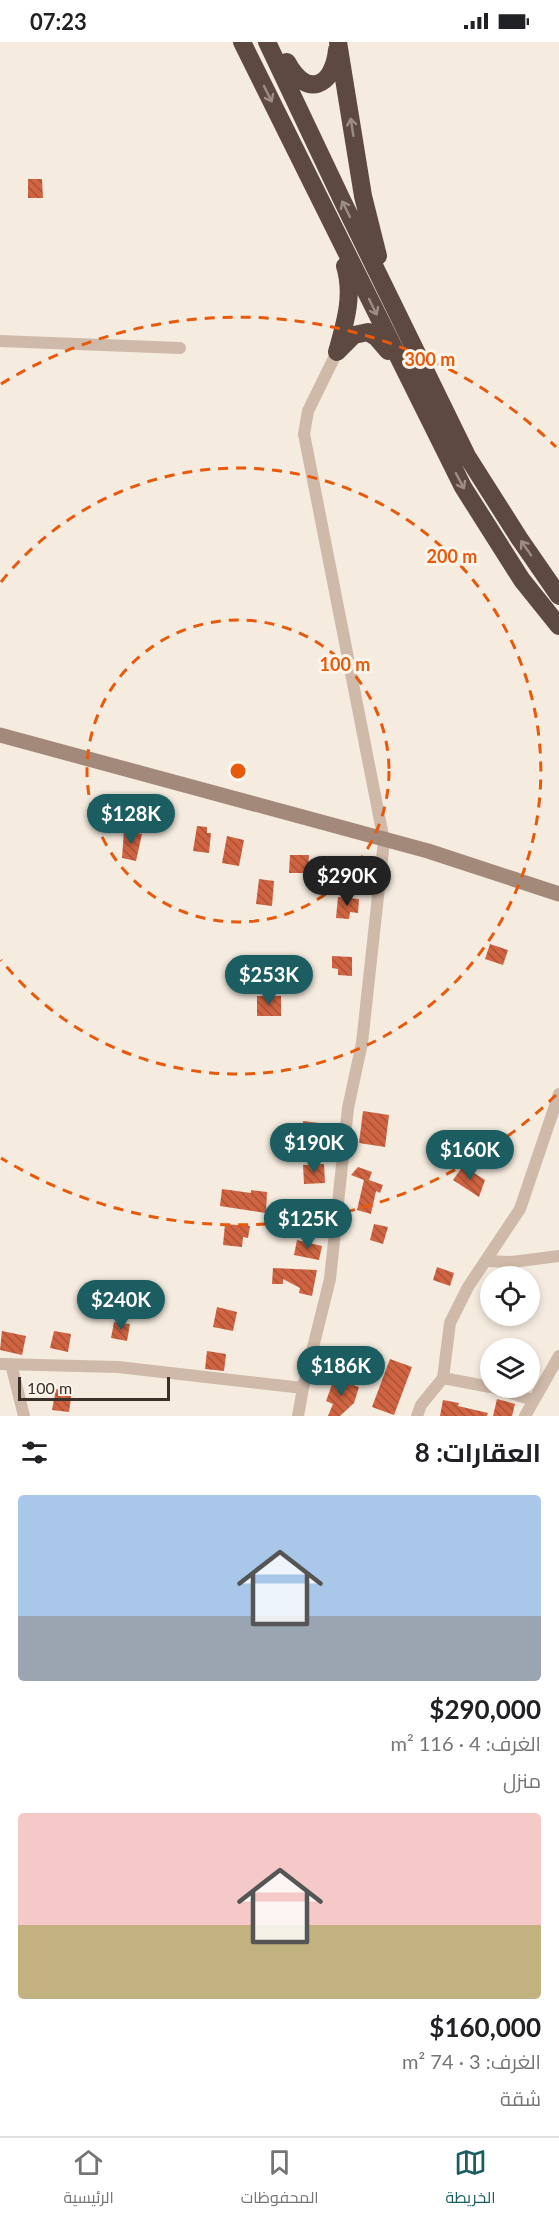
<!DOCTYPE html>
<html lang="ar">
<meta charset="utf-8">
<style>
:root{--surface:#fff;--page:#f2f2f2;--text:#202124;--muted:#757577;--line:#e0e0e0;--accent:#1b5d61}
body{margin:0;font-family:Lato,Cairo,sans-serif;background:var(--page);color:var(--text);direction:rtl;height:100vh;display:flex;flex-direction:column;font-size:22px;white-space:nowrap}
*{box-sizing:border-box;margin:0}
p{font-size:20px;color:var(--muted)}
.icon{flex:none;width:33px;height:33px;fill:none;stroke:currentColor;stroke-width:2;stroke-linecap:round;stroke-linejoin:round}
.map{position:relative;height:1374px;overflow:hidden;direction:ltr}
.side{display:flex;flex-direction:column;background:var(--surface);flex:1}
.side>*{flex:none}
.buttons{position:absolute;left:480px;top:1224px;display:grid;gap:12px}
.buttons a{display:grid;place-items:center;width:60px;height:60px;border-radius:50%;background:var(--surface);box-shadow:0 3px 9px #0003;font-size:30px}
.scale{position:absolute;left:18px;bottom:15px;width:152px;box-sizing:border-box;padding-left:6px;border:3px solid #3b2f2a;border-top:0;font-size:16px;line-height:21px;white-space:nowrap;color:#3b2f2a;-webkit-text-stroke:4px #fcf5ec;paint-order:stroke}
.price{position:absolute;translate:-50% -51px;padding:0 14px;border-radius:21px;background:var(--accent);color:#fff;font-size:20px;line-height:39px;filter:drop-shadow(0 2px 3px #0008)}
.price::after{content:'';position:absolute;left:50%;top:36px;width:18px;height:14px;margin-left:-9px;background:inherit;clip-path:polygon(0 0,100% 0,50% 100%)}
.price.selected{background:#222;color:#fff}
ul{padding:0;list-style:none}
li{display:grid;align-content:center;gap:12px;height:318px;padding:0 18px}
li span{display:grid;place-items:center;height:186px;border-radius:6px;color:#555}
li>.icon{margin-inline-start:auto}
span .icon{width:108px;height:108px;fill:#fffc;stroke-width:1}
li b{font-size:26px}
h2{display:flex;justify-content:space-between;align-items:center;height:72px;padding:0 18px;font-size:26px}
.status{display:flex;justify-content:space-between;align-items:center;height:42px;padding:0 30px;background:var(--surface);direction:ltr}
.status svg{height:16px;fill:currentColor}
.menu{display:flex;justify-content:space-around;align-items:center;height:84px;border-top:2px solid var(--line);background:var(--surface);font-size:16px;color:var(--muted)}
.menu a{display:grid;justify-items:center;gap:3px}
.menu .selected{color:var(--accent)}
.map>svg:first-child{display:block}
</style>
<div class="status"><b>07:23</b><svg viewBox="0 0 49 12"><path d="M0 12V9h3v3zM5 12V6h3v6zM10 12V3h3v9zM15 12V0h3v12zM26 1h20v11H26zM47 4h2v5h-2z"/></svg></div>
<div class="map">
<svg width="559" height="1374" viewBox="0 0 559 1374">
<defs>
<pattern id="building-back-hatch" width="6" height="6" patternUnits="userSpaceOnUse" patternTransform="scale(1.5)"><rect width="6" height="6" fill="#d06442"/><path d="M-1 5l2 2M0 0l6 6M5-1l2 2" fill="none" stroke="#aa5337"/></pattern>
</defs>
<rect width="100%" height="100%" fill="#f5ebdf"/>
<!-- building -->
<path fill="url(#building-back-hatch)" d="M28,137h14l1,19h-15z
M197,784l10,1v6h4l-2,20 -16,-2z
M124,788l18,4 -6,27 -14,-3z
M227,794l17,4 -5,26 -17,-3z
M290,813h19l-1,18h-19z
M259,837l15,2 -2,25 -16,-2z
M338,855l21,2 -1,14 -8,-1 -1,7 -13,-1z
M490,902l18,6 -5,15 -18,-6z
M332,914l20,1v19l-14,-1v-6l-6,-1z
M257,954h24v20h-24z
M363,1069l26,4 -4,32 -26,-4z
M303,1079l16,2 -3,26 -16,-2z
M324,1122l1,19 -21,1 -1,-19z
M463,1124l22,14 -6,17 -26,-17z
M358,1125l14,5 -3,8 14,5 -3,8 -4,-2 -5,23 -14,-4 7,-30 -13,-5z
M222,1147l29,4v-3l16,2 -1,21 -46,-7z
M225,1182l25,2 -2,12 -5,-1 -1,10 -19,-2z
M374,1182l14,3 -5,17 -13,-4z
M297,1198l25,6 -3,14 -25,-5z
M437,1225l17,6 -4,13 -17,-6z
M273,1226l44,2 -5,26 -13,-3 1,-5 -17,-9v5h-11z
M217,1265l20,5 -4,19 -20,-4z
M114,1280l16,2 -3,17 -16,-3z
M2,1289l24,5 -4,19 -22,-5z
M54,1289l17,3 -3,18 -18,-4z
M207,1309l19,3 -2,17 -19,-2z
M390,1317l22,8 -18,48 -22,-8z
M334,1337l25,8 -5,16 -14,13h-12l5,-12 -7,-3z
M56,1347l16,2 -3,21 -17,-2z
M497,1357l18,5 -3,12h-19z
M443,1358l16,3 -1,3 30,7 -1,3h-47z"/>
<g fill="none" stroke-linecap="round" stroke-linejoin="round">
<!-- street -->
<path stroke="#cfbaa9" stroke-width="12" d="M0,299l180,7
M487,1219l25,1 47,-6
M0,1322l118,3 185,21
M11,1322l13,52
M443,1336l47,9
M494,1346l39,12
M298,1374l5,-28 27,-109 18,-171 14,-65 22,-202 -80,-407 4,-23 29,-59
M417,1374l4,-11 22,-27 7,-55 18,-36 52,-78 39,-115
M525,1374l34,-60"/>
<!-- secondary -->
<path stroke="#a3897a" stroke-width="15" d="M0,693l428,116 131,43"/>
<!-- highway -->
<path stroke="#5d4940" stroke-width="18" d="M242,0l221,445 59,93 37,46
M267,0l75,158 125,256 52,82 40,58
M338,0l25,154 15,60
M287,20c19,36 46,26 50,-12
M345,224c9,30 0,57 -8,86l17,-17 14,-3 8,5 12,14"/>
</g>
<!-- one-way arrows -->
<defs><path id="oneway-shaft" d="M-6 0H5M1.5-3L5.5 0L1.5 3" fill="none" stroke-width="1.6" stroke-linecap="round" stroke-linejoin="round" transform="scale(1.5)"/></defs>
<g stroke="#9d8e85">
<use href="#oneway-shaft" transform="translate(268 52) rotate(63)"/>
<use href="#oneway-shaft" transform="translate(352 85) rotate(-99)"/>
<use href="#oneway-shaft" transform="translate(346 167) rotate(-116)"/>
<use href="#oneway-shaft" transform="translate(373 265) rotate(64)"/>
<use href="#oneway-shaft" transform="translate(460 439) rotate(62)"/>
<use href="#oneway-shaft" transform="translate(526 506) rotate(-125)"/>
</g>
<!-- distance rings -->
<g fill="none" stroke="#e8590c" stroke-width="3" stroke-dasharray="10 8">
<circle cx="238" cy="729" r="151"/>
<path d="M1 540A303 303 0 1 1 1 918"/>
<path d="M556 1053A454 454 0 0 1 1 1116M1 342A454 454 0 0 1 556 405"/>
</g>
<circle cx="238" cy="729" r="9" fill="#e8590c" stroke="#fcf5ec" stroke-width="3"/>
<g font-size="18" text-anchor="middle" font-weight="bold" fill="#e8590c" stroke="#fcf5ec" stroke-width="6" stroke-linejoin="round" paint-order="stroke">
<text x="430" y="324">300 m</text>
<text x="452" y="521">200 m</text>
<text x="345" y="629">100 m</text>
</g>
</svg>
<div class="buttons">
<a><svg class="icon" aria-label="locate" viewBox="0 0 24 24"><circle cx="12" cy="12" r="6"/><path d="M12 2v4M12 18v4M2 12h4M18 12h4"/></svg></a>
<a><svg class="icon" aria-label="layers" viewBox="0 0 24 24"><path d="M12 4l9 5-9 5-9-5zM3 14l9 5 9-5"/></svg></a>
</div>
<div class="scale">100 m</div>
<b class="price" style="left:131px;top:803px">$128K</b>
<b class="price selected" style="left:347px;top:865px">$290K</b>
<b class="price" style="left:269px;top:964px">$253K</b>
<b class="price" style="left:314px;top:1132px">$190K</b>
<b class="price" style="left:470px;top:1139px">$160K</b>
<b class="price" style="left:308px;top:1208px">$125K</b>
<b class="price" style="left:121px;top:1289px">$240K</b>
<b class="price" style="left:341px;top:1355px">$186K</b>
</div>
<section class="side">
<h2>العقارات: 8<svg class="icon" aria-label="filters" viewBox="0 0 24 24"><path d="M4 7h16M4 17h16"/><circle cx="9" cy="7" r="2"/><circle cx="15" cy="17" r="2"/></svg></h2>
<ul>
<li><span style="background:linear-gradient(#a9c7e8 65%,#9aa5b1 0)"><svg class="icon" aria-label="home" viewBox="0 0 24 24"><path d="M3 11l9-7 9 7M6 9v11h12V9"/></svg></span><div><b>$290,000</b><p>الغرف: 4 · 116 m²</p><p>منزل</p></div></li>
<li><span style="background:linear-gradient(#f6c9c9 60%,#c2b280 0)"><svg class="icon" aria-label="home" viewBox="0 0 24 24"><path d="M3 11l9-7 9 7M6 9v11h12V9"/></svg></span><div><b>$160,000</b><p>الغرف: 3 · 74 m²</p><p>شقة</p></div></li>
</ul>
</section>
<nav class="menu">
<a class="selected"><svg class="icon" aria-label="map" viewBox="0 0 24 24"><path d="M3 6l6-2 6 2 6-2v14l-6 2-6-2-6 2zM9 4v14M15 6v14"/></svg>الخريطة</a>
<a><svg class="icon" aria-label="saved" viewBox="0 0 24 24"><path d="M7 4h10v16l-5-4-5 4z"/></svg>المحفوظات</a>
<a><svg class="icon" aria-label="home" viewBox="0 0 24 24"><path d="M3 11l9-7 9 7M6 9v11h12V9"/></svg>الرئيسية</a>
</nav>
